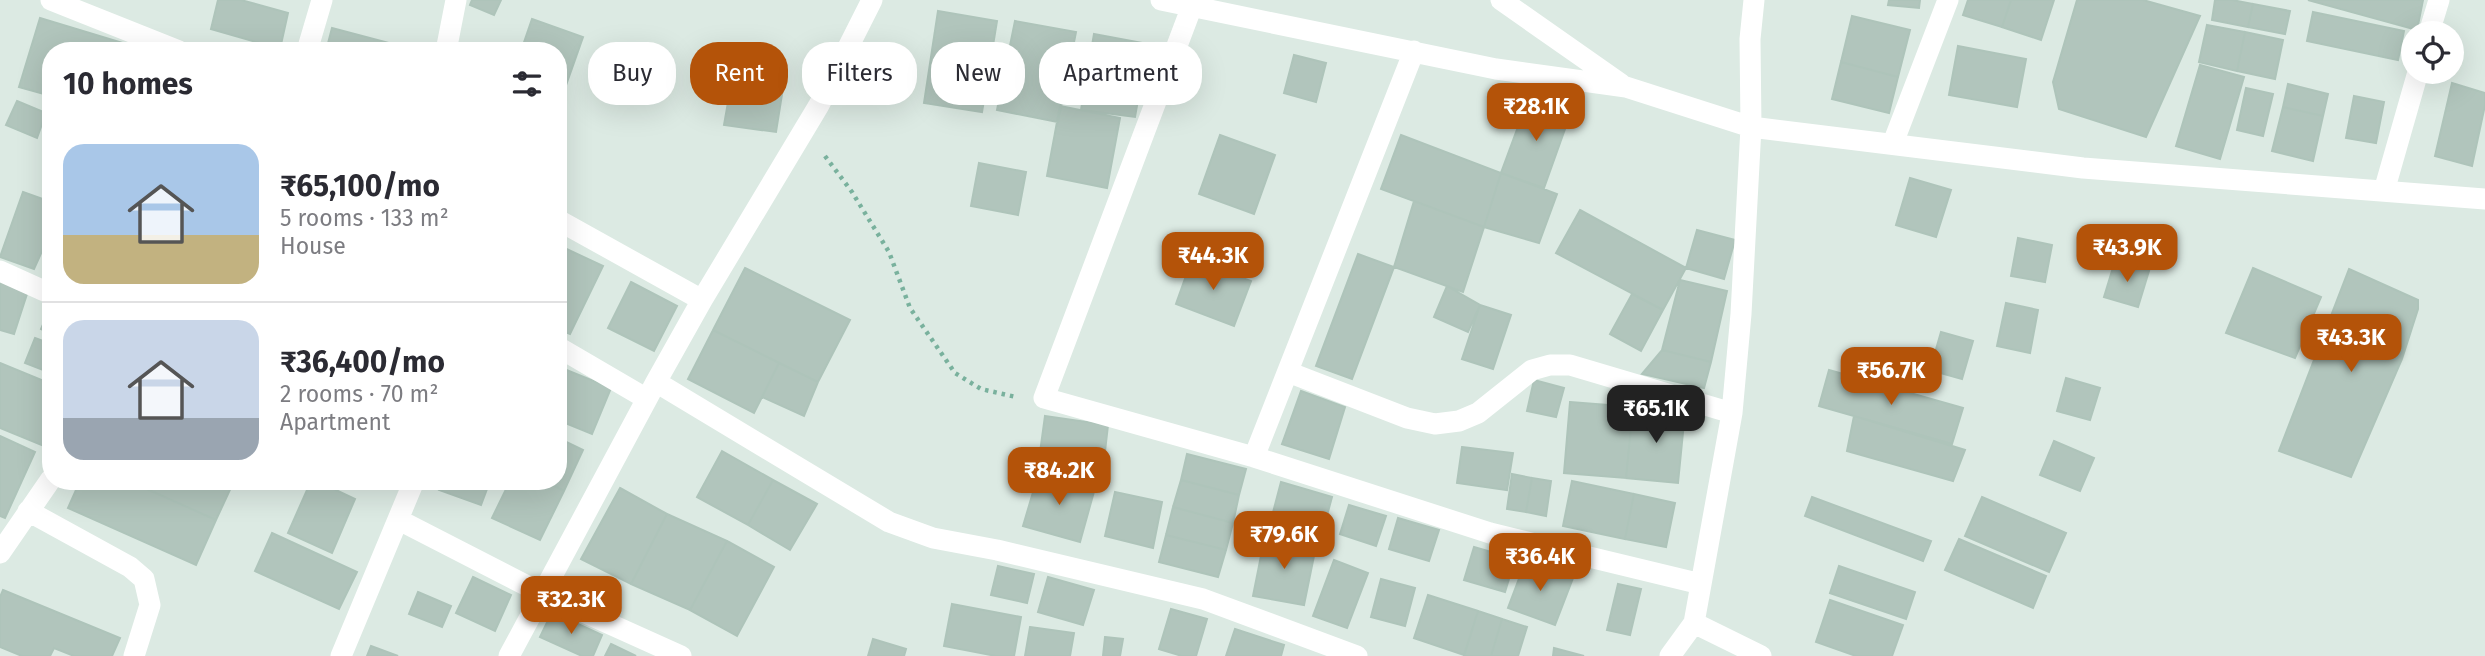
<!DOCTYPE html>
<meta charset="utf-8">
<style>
:root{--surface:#fff;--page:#f2f2f3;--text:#2b2b33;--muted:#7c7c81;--line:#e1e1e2;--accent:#b45309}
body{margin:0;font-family:"Fira Sans",sans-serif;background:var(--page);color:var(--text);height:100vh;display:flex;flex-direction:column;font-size:26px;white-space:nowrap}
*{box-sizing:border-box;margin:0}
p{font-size:23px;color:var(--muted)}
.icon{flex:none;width:38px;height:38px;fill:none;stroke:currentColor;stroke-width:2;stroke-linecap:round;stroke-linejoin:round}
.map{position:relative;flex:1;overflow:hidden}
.drawer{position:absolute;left:42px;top:42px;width:525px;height:448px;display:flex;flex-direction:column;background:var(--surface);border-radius:28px;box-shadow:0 7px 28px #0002}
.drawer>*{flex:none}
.hud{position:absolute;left:588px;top:42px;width:665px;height:63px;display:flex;gap:14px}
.tools{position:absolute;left:2401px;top:21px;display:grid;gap:14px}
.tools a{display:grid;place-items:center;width:63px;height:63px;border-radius:50%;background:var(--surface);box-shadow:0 7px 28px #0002;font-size:35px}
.price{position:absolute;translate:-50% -60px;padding:0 16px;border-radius:14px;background:var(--accent);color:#fff;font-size:23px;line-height:46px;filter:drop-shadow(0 2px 4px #0008)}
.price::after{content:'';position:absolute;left:50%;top:42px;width:21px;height:16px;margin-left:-10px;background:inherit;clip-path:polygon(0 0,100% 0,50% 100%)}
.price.on{background:#222;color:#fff}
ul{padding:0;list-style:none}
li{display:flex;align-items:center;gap:21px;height:175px;padding:0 21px}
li+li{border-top:2px solid var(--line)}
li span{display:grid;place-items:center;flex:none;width:196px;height:140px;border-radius:21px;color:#555}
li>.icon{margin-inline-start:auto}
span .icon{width:84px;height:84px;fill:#fffc;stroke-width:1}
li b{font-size:30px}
h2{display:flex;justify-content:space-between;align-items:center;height:84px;padding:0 21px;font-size:30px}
.tag{padding:0 24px;border-radius:28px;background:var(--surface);box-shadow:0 7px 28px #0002;font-size:24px;line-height:63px}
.tag.on{background:var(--accent);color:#fff}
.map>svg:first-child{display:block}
</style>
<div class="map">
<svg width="2485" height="656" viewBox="0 0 2485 656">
<rect width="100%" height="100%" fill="#dceae3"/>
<!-- building -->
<path fill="#b1c5bc" stroke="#aec4ba" stroke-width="2" d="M218,0h23l47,13 -8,36 -69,-20z
M472,0h29l-7,15 -24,-10z
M1889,0h31l-1,8 -31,-3z
M1968,0h43l-9,27 -39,-12z
M2011,0h43l-13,40 -39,-13z
M2077,0h66l57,16 -54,121 -87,-28 -6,-27z
M2215,0h17l21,4 -5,23 -36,-7z
M2308,0h115l-6,30z
M2253,4l37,7 -5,23 -37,-7z
M938,11l59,10 -15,91 -58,-9z
M2313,12l91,19 -6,29 -91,-19z
M1852,16l58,14 -12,47 -57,-15z
M40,18l109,33h-98v45l-32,-9z
M532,19l51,18 -25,71v-57h-37z
M1015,21l61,11 -18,90 -61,-12z
M2207,25l38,7 -8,39 -38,-9z
M332,28l87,23h-93z
M2245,32l38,8 -8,39 -38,-8z
M1094,34l54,10 -13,73 -54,-7z
M1958,46l68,13 -9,48 -68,-12z
M1294,55l32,8 -10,39 -32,-9z
M1841,62l57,15 -9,36 -57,-14z
M2200,65l44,12 -24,82 -44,-13z
M732,80l51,8 -7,44 -52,-7z
M2452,83l33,10v12l-13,61 -37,-10z
M2288,84l40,10 -5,22 -40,-9z
M2246,88l27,6 -10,42 -26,-6z
M2354,96l30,6 -8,41 -30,-5z
M1529,97l42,15 -27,76 -43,-15z
M17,101l29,12 -9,25 -31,-13z
M1060,106l60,12 -13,70 -60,-12z
M2283,107l40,9 -10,45 -41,-10z
M1220,135l55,20 -21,59 -55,-20z
M1401,135l100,38 -17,54 -103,-38z
M979,163l47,9 -8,43 -47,-9z
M1501,173l56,21 -18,49 -55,-16z
M1910,178l41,12 -15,47 -40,-12z
M23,192l28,10v29l-17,38 -34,-12z
M1414,201l70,26 -21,65 -69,-25z
M1580,210l106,58 -23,42 -107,-57z
M1697,230l38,10 -11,39 -38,-11z
M2018,238l34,7 -7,37 -34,-6z
M558,245l45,21 -33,68 -12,-5z
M1358,254l36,13 -42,112 -36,-13z
M1192,259l59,22 -17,45 -58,-22z
M2115,261l34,10 -11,36 -34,-10z
M745,268l105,52 -32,62 -105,-52z
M2253,268l68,29 -26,61 -69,-25z
M2349,269l69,31v9l-16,50 -51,118 -72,-26z
M1680,280l47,11 -16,71 -49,-12z
M0,282l28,9 -14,43 -14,-4z
M631,282l46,24 -23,45 -46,-23z
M1447,286l33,19 -12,27 -34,-15z
M1632,294l31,16 -22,41 -31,-17z
M2006,303l32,7 -8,43 -33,-7z
M1480,305l31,10 -18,54 -31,-10z
M48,313l3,1v20l-10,-5z
M713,330l66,33 -25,50 -66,-34z
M1941,332l32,9 -11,38 -32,-9z
M35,338l16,6v29l-26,-10z
M1662,350l49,12 -7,26 -62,-14z
M0,363l51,21 -2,64 -49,-20z
M779,363l39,19 -14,34 -42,-19z
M564,369l47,19 -19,46 -34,-14v-37z
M1829,370l134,38 -11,36 -133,-38z
M2066,378l34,10 -10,32 -33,-9z
M1534,380l30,8 -8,29 -29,-6z
M1301,391l44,16 -16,52 -47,-15z
M1570,402l63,5 -7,71 -62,-5z
M1633,407l52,5 -7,71 -52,-5z
M1045,416l63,9 -5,44 -64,-9z
M1854,416l111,34 -12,31 -106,-30z
M0,436l35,16 -30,66 -5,-2z
M558,438l25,12 -19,41 -19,-10h13z
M2054,441l40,17 -14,33 -40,-16z
M1462,447l51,6 -6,37 -50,-7z
M722,451l51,29 -25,45 -51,-28z
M1187,454l59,15 -7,26 -58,-15z
M1039,472l56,16 -15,54 -57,-16z
M1512,474l20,4 -6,34 -19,-3z
M1532,478l19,3 -5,35 -20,-4z
M773,480l44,24 -27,46 -42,-25z
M1181,480l58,15 -6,28 -60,-16z
M80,481h49l87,39 -20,45 -128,-57z
M129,481h105l-18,39z
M311,481h6l38,18 -23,54 -44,-20z
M327,481h18l-3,7z
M442,481h48l-9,24 -42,-15z
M510,481h35l19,10 -24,49 -48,-22z
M1572,481l62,13 -9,45 -62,-13z
M1281,482l51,15 -10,37 -51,-14z
M620,488l47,26 -36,70 -50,-25z
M1115,492l47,10 -9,46 -48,-12z
M1634,494l41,9 -9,44 -41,-8z
M1812,497l119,44 -8,20 -118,-45z
M1982,497l84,36 -17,39 -84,-36z
M1349,505l37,11 -10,30 -36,-12z
M1173,507l60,16 -7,27 -60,-15z
M667,514l60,27 -37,69 -59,-26z
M1398,518l41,12 -10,31 -40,-12z
M272,533l85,39 -18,37 -84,-38z
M1166,535l60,15 -8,27 -59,-15z
M1265,536l51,10 -12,59 -51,-9z
M1959,539l87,37 -13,32 -88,-38z
M727,541l47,26 -37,69 -47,-26z
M1474,547l41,12 -10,33 -41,-12z
M1334,560l34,13 -21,55 -34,-12z
M1526,560l47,18 -18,47 -47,-17z
M998,566l36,8 -7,29 -36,-8z
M1839,566l76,26 -9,27 -76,-26z
M473,577l38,18 -16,36 -39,-18z
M1048,577l46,13 -11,35 -45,-13z
M1381,579l34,9 -10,38 -34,-9z
M1618,584l23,5 -11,46 -23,-5z
M3,590l117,48 -8,18h-38l-20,-8 -4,8h-28l-22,-9v-50z
M418,592l33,14 -9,21 -33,-13z
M1428,595l50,16 -14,44 -50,-17z
M1830,600l73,25 -11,31h-36l-40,-14z
M952,604l69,13 -7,39h-18l-52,-10z
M1171,609l36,10 -11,37h-14l-23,-7z
M1478,611l24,8 -11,37h-27z
M552,612l50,23 -9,21h-11l-42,-19z
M1502,619l25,8 -9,29h-27z
M1030,627l44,6 -4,23h-45z
M1235,629l49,16 -3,11h-55z
M1105,637l18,2 -3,17h-17z
M873,639l33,10 -2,7h-36z
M611,644l25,12h-31z
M371,646l27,10h-31z
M1554,648l30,8h-31z"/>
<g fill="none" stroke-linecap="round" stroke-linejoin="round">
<!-- path -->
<path stroke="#79b19d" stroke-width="4.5" stroke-dasharray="3.5 5" stroke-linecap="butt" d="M825,156l27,36 37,60 21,56 45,65 26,16 35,8"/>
<!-- minor -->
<path stroke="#fff" stroke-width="21" d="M51,0l128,51
M1161,0l335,69 130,18 125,40 332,41 402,31
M1501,0l120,84
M1192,6l-148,392 210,59 236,76 211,51
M2429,33l10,-33
M307,51l15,-51
M446,51l10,-51
M1893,143l55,-143
M2384,191l34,-119
M558,220l144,80
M0,271l51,23
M558,347l89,52
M1288,372l119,46 28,6 24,-3 19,-8 54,-43 18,-5h20l162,48
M656,382l233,140 44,16 64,12 206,49 154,57
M1254,457l160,-406
M28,511l102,56 14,12 6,26 -16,51
M399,520l142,73 140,63
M0,553l51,-74
M1694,623l67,33
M341,656l73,-175
M509,656l147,-274 46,-82 117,-195 53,-105
M1670,656l24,-33 38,-210 9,-99 10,-187 -1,-88 4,-39"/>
</g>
</svg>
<div class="tools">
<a><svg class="icon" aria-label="locate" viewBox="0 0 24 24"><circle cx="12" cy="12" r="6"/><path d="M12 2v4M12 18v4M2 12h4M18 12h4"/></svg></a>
</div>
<b class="price" style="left:1536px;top:143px">₹28.1K</b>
<b class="price" style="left:2127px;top:284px">₹43.9K</b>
<b class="price" style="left:1213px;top:292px">₹44.3K</b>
<b class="price" style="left:2351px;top:374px">₹43.3K</b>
<b class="price" style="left:1891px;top:407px">₹56.7K</b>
<b class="price on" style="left:1656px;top:445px">₹65.1K</b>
<b class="price" style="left:1059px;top:507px">₹84.2K</b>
<b class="price" style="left:1284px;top:571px">₹79.6K</b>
<b class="price" style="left:1540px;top:593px">₹36.4K</b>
<b class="price" style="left:571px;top:636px">₹32.3K</b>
<div class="hud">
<a class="tag">Buy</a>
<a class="tag on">Rent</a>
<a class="tag">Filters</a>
<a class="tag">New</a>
<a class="tag">Apartment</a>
</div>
<section class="drawer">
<h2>10 homes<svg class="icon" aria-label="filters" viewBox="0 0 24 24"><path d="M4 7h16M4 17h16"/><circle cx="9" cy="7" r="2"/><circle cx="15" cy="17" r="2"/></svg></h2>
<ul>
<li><span style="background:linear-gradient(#a9c7e8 65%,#c2b280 0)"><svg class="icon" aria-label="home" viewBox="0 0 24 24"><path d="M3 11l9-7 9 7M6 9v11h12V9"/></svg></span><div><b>₹65,100/mo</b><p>5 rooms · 133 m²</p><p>House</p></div></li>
<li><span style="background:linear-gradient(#c9d6e8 70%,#9aa5b1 0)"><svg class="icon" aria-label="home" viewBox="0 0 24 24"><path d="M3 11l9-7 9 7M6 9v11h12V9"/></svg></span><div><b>₹36,400/mo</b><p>2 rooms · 70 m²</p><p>Apartment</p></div></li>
</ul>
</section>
</div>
